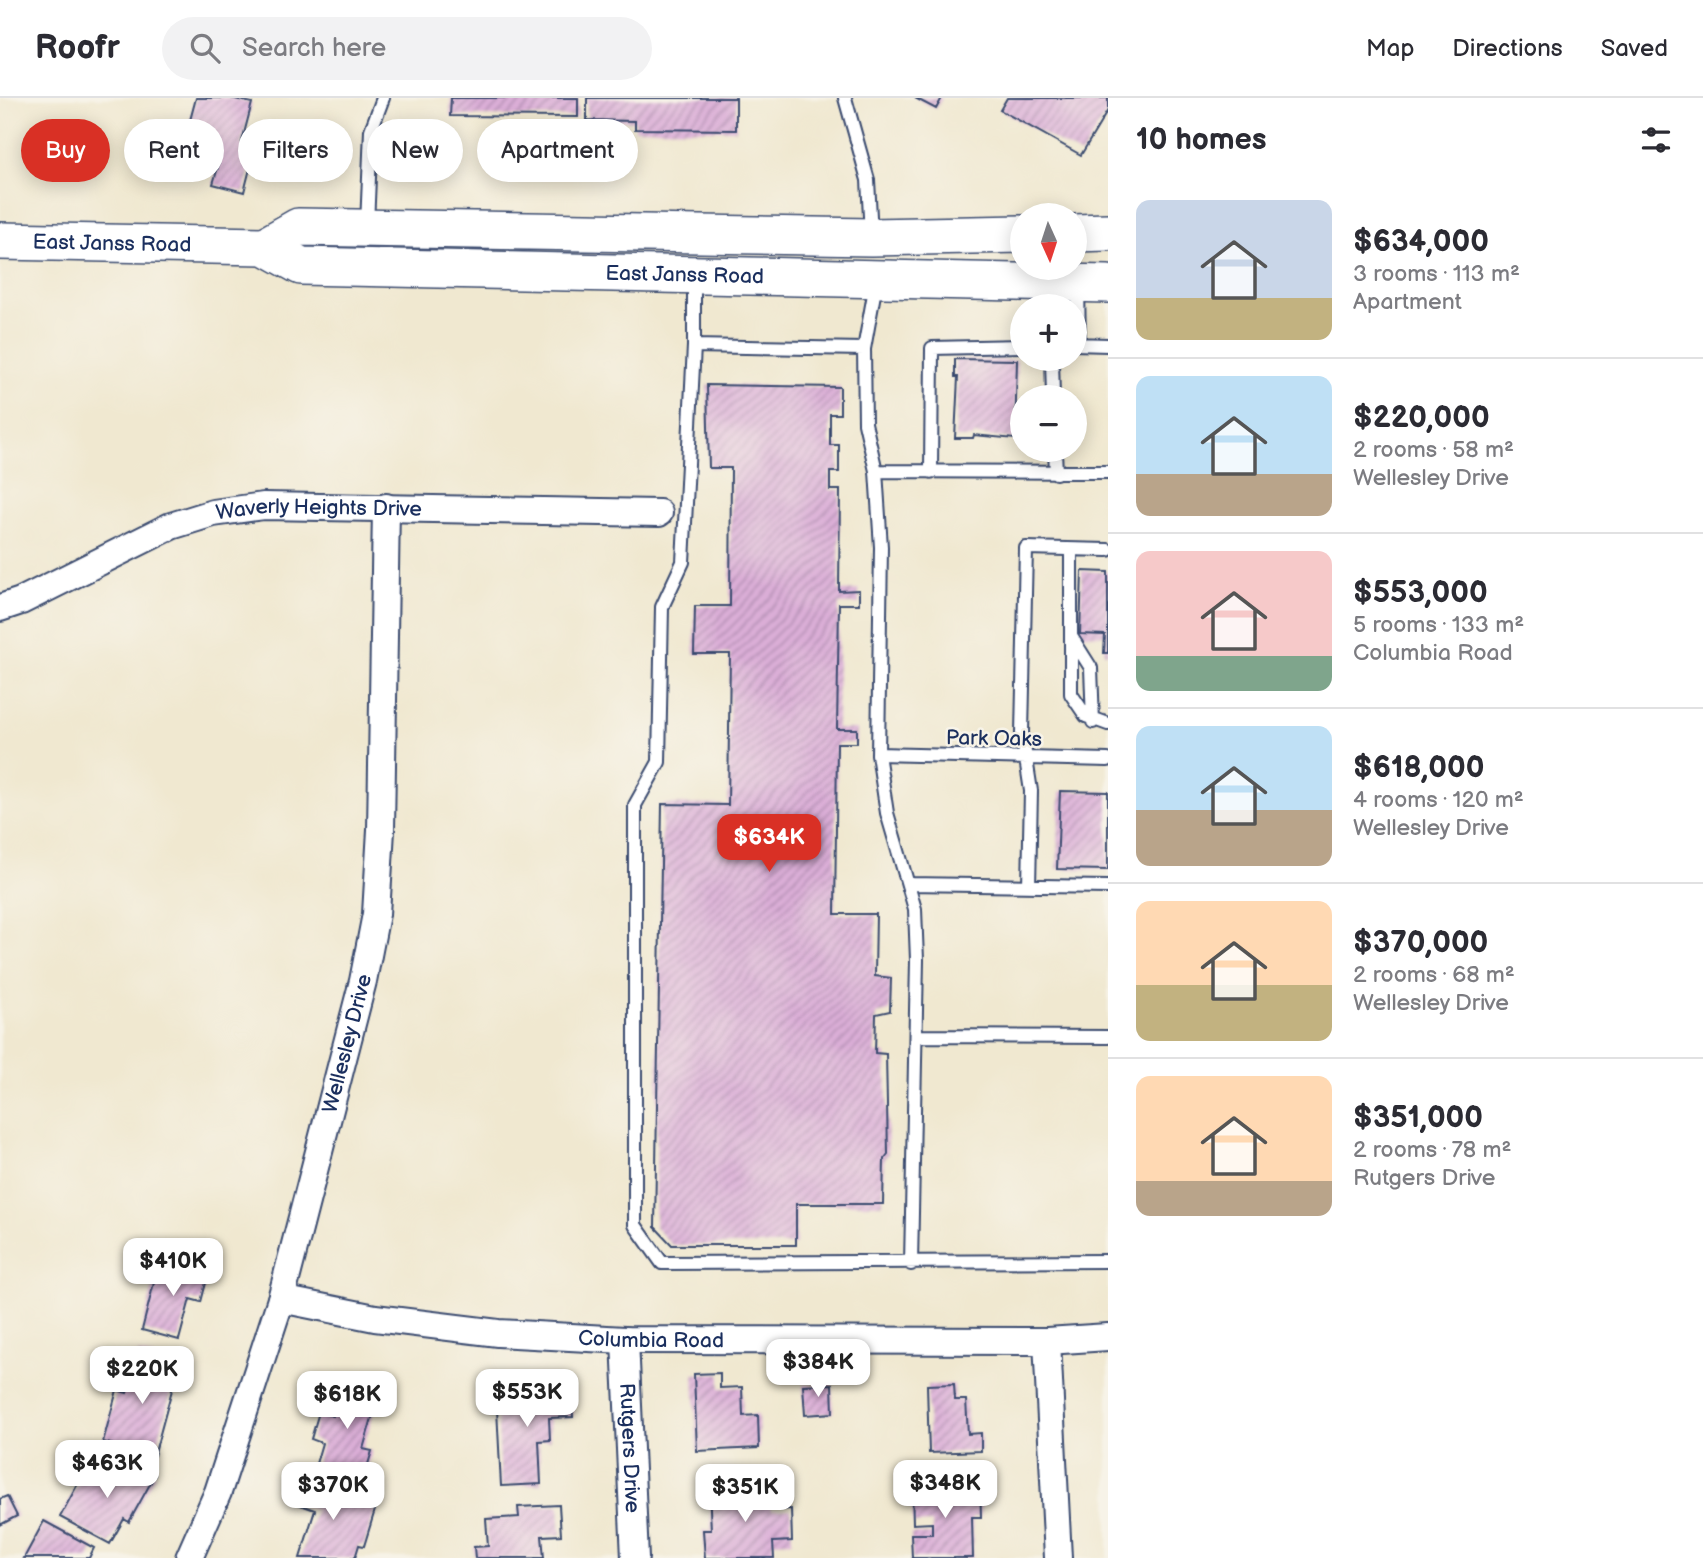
<!DOCTYPE html>
<meta charset="utf-8">
<style>
:root{--surface:#fff;--page:#f2f2f3;--text:#2b2b33;--muted:#7c7c81;--line:#e1e1e2;--accent:#d93025}
body{margin:0;font-family:"Balsamiq Sans",sans-serif;background:var(--page);color:var(--text);height:100vh;display:flex;flex-direction:column;font-size:26px;white-space:nowrap}
*{box-sizing:border-box;margin:0}
p{font-size:23px;color:var(--muted)}
.icon{flex:none;width:38px;height:38px;fill:none;stroke:currentColor;stroke-width:2;stroke-linecap:round;stroke-linejoin:round}
.map{position:relative;flex:1;overflow:hidden}
.panel{display:flex;flex-direction:column;background:var(--surface);width:595px}
.panel>*{flex:none}
.hud{position:absolute;left:21px;top:21px;width:665px;height:63px;display:flex;gap:14px}
.needle{width:46px;rotate:177deg}
.tools{position:absolute;left:1010px;top:105px;display:grid;gap:14px}
.tools a{display:grid;place-items:center;width:77px;height:77px;border-radius:50%;background:var(--surface);box-shadow:0 4px 18px #0003;font-size:35px}
.price{position:absolute;translate:-50% -60px;padding:0 16px;border-radius:14px;background:#fff;color:#222;font-size:23px;line-height:46px;filter:drop-shadow(0 2px 4px #0008)}
.price::after{content:'';position:absolute;left:50%;top:42px;width:21px;height:16px;margin-left:-10px;background:inherit;clip-path:polygon(0 0,100% 0,50% 100%)}
.price.on{background:var(--accent);color:#fff}
ul{padding:0;list-style:none}
li{display:flex;align-items:center;gap:21px;height:175px;padding:0 28px}
li+li{border-top:2px solid var(--line)}
li span{display:grid;place-items:center;flex:none;width:196px;height:140px;border-radius:14px;color:#555}
li>.icon{margin-inline-start:auto}
span .icon{width:84px;height:84px;fill:#fffc;stroke-width:1}
li b{font-size:30px}
h2{display:flex;justify-content:space-between;align-items:center;height:84px;padding:0 28px;font-size:30px}
.tag{padding:0 24px;border-radius:32px;background:var(--surface);box-shadow:0 4px 18px #0003;font-size:24px;line-height:63px}
.tag.on{background:var(--accent);color:#fff}
header{display:flex;align-items:center;gap:42px;box-sizing:border-box;height:98px;padding:0 35px;background:var(--surface);border-bottom:2px solid var(--line)}
header strong{font-size:33px}
nav{display:flex;gap:38px;margin-inline-start:auto;font-size:24px}
.search{width:490px;height:63px;background:var(--page);display:flex;align-items:center;gap:18px;box-sizing:border-box;padding:0 24px;border-radius:38px;color:var(--muted);font-size:26px}
main{display:flex;flex:1;min-height:0}
.map>svg:first-child{display:block}
</style>
<header>
<strong>Roofr</strong>
<div class="search"><svg class="icon" aria-label="search" viewBox="0 0 24 24"><circle cx="10" cy="10" r="6"/><path d="M15 15l6 6"/></svg>Search here</div>
<nav><a>Map</a><a>Directions</a><a>Saved</a></nav>
</header>
<main>
<div class="map">
<svg width="1108" height="1460" viewBox="0 0 1108 1460">
<defs>
<pattern id="building-hatch" width="6" height="6" patternUnits="userSpaceOnUse" patternTransform="scale(1.75)"><rect width="6" height="6" fill="#dbaed7"/><path d="M-1 1l2-2M0 6l6-6M5 7l2-2" fill="none" stroke="#b18eb2"/></pattern>
</defs>
<rect width="100%" height="100%" fill="#f7f3e8"/>
<filter id="ink" filterUnits="userSpaceOnUse"><feTurbulence type="fractalNoise" baseFrequency=".0143" numOctaves="2"/><feDisplacementMap in="SourceGraphic" scale="14" xChannelSelector="R" yChannelSelector="G"/><feConvolveMatrix kernelMatrix="1 2 1 2 8 2 1 2 1" color-interpolation-filters="sRGB"/></filter>
<filter id="wash" filterUnits="userSpaceOnUse"><feTurbulence type="fractalNoise" baseFrequency=".00686" numOctaves="4" result="noise"/><feDisplacementMap in="SourceGraphic" scale="28" xChannelSelector="R" yChannelSelector="G"/><feGaussianBlur stdDeviation="1.57" result="paint"/><feColorMatrix in="noise" values="0 0 0 0 0 0 0 0 0 0 0 0 0 0 0 0 0 1.4 0 .05"/><feComposite in="paint" operator="in"/></filter>
<g filter="url(#wash)">
<rect width="100%" height="100%" fill="#f0e8d0"/>
<g id="blocks">
<!-- building -->
<path fill="url(#building-hatch)" d="M196,0h35l21,5 -11,42 14,4 -11,43 -31,-8 6,-20 -38,-10z
M451,0h127v19l-128,-1z
M587,0h149v32l-101,-1v-8l-48,-1z
M915,0h27l-6,11z
M1007,0h101v12l-27,45 -81,-45z
M955,261l62,1 -2,79 -41,-4 -1,3h-18l3,-61h-3z
M707,287l133,2v27h-10v31h9v27h-9v18h10l-1,101 20,-1v14h-20l-2,125h20v14h-20l-2,171h41l-1,62 16,2 -1,33 -14,3 -1,39 11,1 2,100 -4,5 -1,45h-87v41h-124l-17,-18 7,-423 66,1 2,-151h-36l1,-48h35l1,-138h-22z
M1082,473l26,1v81h-4l1,-18 -25,-1z
M1060,693l48,1v78l-51,-1z
M160,1161l49,12 -8,31 -11,-3 -11,41 -37,-10z
M138,1255l41,11 -25,92 -51,-14 14,-52 10,3z
M720,1275v15l22,-1 1,29 15,-1 1,33 -62,3 -3,-77z
M345,1279l36,10 -18,62 9,2 -9,30 -48,-14 7,-24 -11,-4 8,-27 14,4z
M832,1286l1,29 -28,2 -2,-30z
M954,1286l1,16h11l2,34 13,-1v18l-52,2 -2,-68z
M571,1288l2,31 -24,1 1,22 -11,1 2,43 -40,2 -5,-96z
M125,1361l30,16 -26,47 -5,-3 -14,25 -50,-27 28,-52 26,14z
M303,1379l46,13 -4,11 30,9 -11,36 -5,-1 -4,13h-55l15,-48 -20,-7z
M980,1386l1,33h-9l1,41h-61l-1,-24h21v-11l-19,1 -1,-38z
M769,1387l2,25 20,-1 1,32 -19,1 1,16h-69l-2,-28h8l-2,-42z
M7,1398l10,20 -17,9v-26z
M559,1407l2,30 -19,1 2,22h-69l-1,-11 14,-1 -2,-27 33,-2 -1,-10z
M44,1423l50,27 -5,10h-65z"/>
</g>
</g>
<g filter="url(#ink)">
<use href="#blocks" fill-opacity="0" stroke="#3b4b6f" stroke-width="2"/>
<g fill="none" stroke-linecap="round" stroke-linejoin="round">
<defs>
<path id="lane" d="M845,0l23,82 3,55
M367,127l4,-95 12,-32
M694,181v67l170,3
M876,185l-12,66 1,74 11,48 5,76 -3,207 9,59 28,96 2,51 -6,304
M1078,187l1,59
M1074,246l34,1
M694,248l-11,216 -21,45 -3,155 -24,43v420l27,38 446,-2
M1052,261l1,38
M1055,352l1,23
M876,373l232,1
M931,374l1,-124 90,-2
M1071,452v144l15,22 22,8
M1072,540l19,30 2,54
M878,656l230,6
M909,786l199,3
M1029,788l2,-95 -9,-58 4,-185 82,2
M916,938l192,1"/>
<g id="street">
<path id="s1" d="M0,510l21,-7 150,-75 42,-13 51,-7 395,7"/>
<path id="s2" d="M281,1201l94,19 123,15 127,7 422,1 61,-4"/>
<path id="s3" d="M625,1242l10,218"/>
<path d="M1047,1243l11,217"/>
<path id="s4" d="M189,1460l29,-66 63,-193 82,-318 13,-67 5,-84 5,-323"/>
</g>
<g id="secondary">
<path d="M1074,135l34,-1"/>
<path id="s5" d="M0,143l265,5 36,20 807,18"/>
<path d="M265,148l33,-19 573,10 151,-3"/>
</g>
</defs>
<!-- lane casing -->
<use href="#lane" stroke="#3b4b6f" stroke-width="16"/>
<!-- street casing -->
<use href="#street" stroke="#3b4b6f" stroke-width="30"/>
<!-- secondary casing -->
<use href="#secondary" stroke="#3b4b6f" stroke-width="40"/>
<!-- lane -->
<use href="#lane" stroke="#fff" stroke-width="12"/>
<!-- street -->
<use href="#street" stroke="#fff" stroke-width="26"/>
<!-- secondary -->
<use href="#secondary" stroke="#fff" stroke-width="37"/>
</g>
</g>
<g text-anchor="middle" stroke-width="5" stroke-linejoin="round" paint-order="stroke">
<!-- street labels -->
<g font-size="21" fill="#1b2f5e" stroke="#f7f3e8">
<text dy="7" stroke="none"><textPath href="#s5" startOffset="112">East Janss Road</textPath></text>
<text dy="7" stroke="none"><textPath href="#s5" startOffset="690">East Janss Road</textPath></text>
<text dy="7" stroke="none"><textPath href="#s1" startOffset="340">Waverly Heights Drive</textPath></text>
<text transform="translate(994 640) rotate(1)" y="7">Park Oaks</text>
<text dy="7" stroke="none"><textPath href="#s4" startOffset="539">Wellesley Drive</textPath></text>
<text dy="7" stroke="none"><textPath href="#s2" startOffset="373">Columbia Road</textPath></text>
<text dy="7" stroke="none"><textPath href="#s3" startOffset="108">Rutgers Drive</textPath></text>
</g>
</g>
</svg>
<div class="tools">
<a><svg class="needle" viewBox="-14 -14 28 28"><path d="M0-13l5 13h-10z" fill="#e53935"/><path d="M0 13l5-13h-10z" fill="#7c7c81"/></svg></a>
<a>+</a>
<a>−</a>
</div>
<b class="price on" style="left:769px;top:776px">$634K</b>
<b class="price" style="left:173px;top:1200px">$410K</b>
<b class="price" style="left:818px;top:1301px">$384K</b>
<b class="price" style="left:142px;top:1308px">$220K</b>
<b class="price" style="left:527px;top:1331px">$553K</b>
<b class="price" style="left:347px;top:1333px">$618K</b>
<b class="price" style="left:107px;top:1402px">$463K</b>
<b class="price" style="left:945px;top:1422px">$348K</b>
<b class="price" style="left:333px;top:1424px">$370K</b>
<b class="price" style="left:745px;top:1426px">$351K</b>
<div class="hud">
<a class="tag on">Buy</a>
<a class="tag">Rent</a>
<a class="tag">Filters</a>
<a class="tag">New</a>
<a class="tag">Apartment</a>
</div>
</div>
<section class="panel">
<h2>10 homes<svg class="icon" aria-label="filters" viewBox="0 0 24 24"><path d="M4 7h16M4 17h16"/><circle cx="9" cy="7" r="2"/><circle cx="15" cy="17" r="2"/></svg></h2>
<ul>
<li><span style="background:linear-gradient(#c9d6e8 70%,#c2b280 0)"><svg class="icon" aria-label="home" viewBox="0 0 24 24"><path d="M3 11l9-7 9 7M6 9v11h12V9"/></svg></span><div><b>$634,000</b><p>3 rooms · 113 m²</p><p>Apartment</p></div></li>
<li><span style="background:linear-gradient(#bfe0f5 70%,#b9a48a 0)"><svg class="icon" aria-label="home" viewBox="0 0 24 24"><path d="M3 11l9-7 9 7M6 9v11h12V9"/></svg></span><div><b>$220,000</b><p>2 rooms · 58 m²</p><p>Wellesley Drive</p></div></li>
<li><span style="background:linear-gradient(#f6c9c9 75%,#7fa58c 0)"><svg class="icon" aria-label="home" viewBox="0 0 24 24"><path d="M3 11l9-7 9 7M6 9v11h12V9"/></svg></span><div><b>$553,000</b><p>5 rooms · 133 m²</p><p>Columbia Road</p></div></li>
<li><span style="background:linear-gradient(#bfe0f5 60%,#b9a48a 0)"><svg class="icon" aria-label="home" viewBox="0 0 24 24"><path d="M3 11l9-7 9 7M6 9v11h12V9"/></svg></span><div><b>$618,000</b><p>4 rooms · 120 m²</p><p>Wellesley Drive</p></div></li>
<li><span style="background:linear-gradient(#ffd9b3 60%,#c2b280 0)"><svg class="icon" aria-label="home" viewBox="0 0 24 24"><path d="M3 11l9-7 9 7M6 9v11h12V9"/></svg></span><div><b>$370,000</b><p>2 rooms · 68 m²</p><p>Wellesley Drive</p></div></li>
<li><span style="background:linear-gradient(#ffd9b3 75%,#b9a48a 0)"><svg class="icon" aria-label="home" viewBox="0 0 24 24"><path d="M3 11l9-7 9 7M6 9v11h12V9"/></svg></span><div><b>$351,000</b><p>2 rooms · 78 m²</p><p>Rutgers Drive</p></div></li>
</ul>
</section>
</main>
